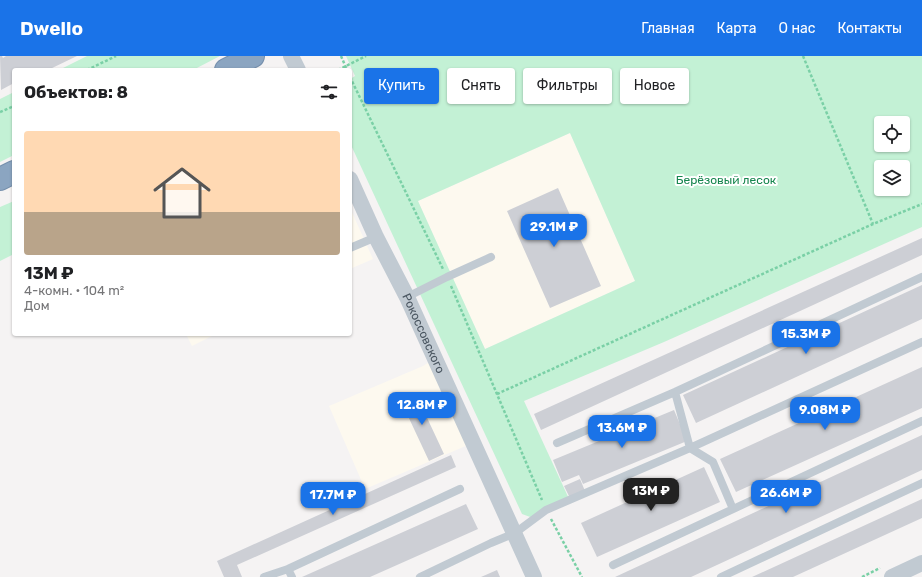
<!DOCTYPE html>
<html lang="ru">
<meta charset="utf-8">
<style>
:root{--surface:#fff;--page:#f2f2f2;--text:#202124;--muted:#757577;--accent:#1a73e8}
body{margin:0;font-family:Rubik,sans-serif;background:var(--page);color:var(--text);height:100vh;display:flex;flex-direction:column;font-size:15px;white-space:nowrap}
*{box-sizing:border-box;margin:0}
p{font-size:13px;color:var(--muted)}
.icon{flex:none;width:22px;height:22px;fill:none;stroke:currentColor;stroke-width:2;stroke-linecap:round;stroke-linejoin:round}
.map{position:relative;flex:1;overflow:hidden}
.details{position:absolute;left:12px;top:12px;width:340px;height:268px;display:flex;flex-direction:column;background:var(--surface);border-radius:4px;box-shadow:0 1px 3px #0004}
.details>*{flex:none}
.banner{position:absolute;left:364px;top:12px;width:380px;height:36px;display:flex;gap:8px}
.tools{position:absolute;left:874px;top:60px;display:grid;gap:8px}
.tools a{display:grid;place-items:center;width:36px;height:36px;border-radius:4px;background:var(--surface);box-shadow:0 1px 3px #0004;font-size:20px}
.price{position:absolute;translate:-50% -34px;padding:0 9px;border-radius:8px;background:var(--accent);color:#fff;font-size:13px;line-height:26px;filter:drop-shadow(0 1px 2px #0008)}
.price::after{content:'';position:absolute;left:50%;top:24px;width:12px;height:9px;margin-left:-6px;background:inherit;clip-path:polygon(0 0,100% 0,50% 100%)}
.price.active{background:#222;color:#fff}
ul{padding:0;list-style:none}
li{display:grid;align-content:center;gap:8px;height:212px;padding:0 12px}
li span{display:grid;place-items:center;height:124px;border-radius:4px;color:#555}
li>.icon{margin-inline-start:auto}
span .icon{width:72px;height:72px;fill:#fffc;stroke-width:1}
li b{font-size:17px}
h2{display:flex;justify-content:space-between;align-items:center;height:48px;padding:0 12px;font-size:17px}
.tag{padding:0 14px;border-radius:4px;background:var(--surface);box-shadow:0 1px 3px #0004;font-size:14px;line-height:36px}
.tag.active{background:var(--accent);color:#fff}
header{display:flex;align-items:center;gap:24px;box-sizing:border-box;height:56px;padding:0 20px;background:var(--accent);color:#fff}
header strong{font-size:19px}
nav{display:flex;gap:22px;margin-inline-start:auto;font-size:14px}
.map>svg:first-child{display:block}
</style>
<header>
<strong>Dwello</strong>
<nav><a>Главная</a><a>Карта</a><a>О нас</a><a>Контакты</a></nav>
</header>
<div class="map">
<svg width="922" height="521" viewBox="0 0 922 521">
<rect width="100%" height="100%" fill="#f5f3f3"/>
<!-- commercial -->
<path fill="#fdf9ef" d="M570,77l65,148 -150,68 -67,-148z
M350,152l23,51 -23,10z
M186,278h30l-24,12z
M431,305l37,84 -103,44 -36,-83 94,-40z"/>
<!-- green -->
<path fill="#c3f1d5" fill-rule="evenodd" d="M87,0h133l-27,14h-134z
M346,0h576v171l-258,115 -140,59 46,100 -37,17 -11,-4 -172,-371v-64l5,-3zM881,67h22v22h-22zM570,77l65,148 -150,68 -67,-148zM881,111h22v22h-22z
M14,36v63l-14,7v-63z
M14,145v53l-14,7v-54z"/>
<!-- building -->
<path fill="#cdcfd5" d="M0,0h2l1,2 3,-2h71l-29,14h-34v13l-13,7z
M558,132l43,98 -51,22 -43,-97z
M922,182v17l-381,175 -7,-16z
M922,229v34l-226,104 -13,-28z
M922,311v41l-186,84 -16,-33z
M415,336l29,62 -15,7 -29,-62z
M674,354l13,31 -104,43 -4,-9 -17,7 -9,-22z
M922,379v35l-231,107h-76z
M451,399l5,12 -219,98 5,12h-18l-7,-16z
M704,411l16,35 -123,55 -16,-34z
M580,423l5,12 -15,7 -6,-12z
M922,443v19l-129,59h-41z
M466,448l12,25 -108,48h-68z
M497,514l3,7h-19z"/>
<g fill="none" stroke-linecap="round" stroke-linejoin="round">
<defs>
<path id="highway" d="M226,14l27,-14
M0,123l14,-7"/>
</defs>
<!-- highway casing -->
<use href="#highway" stroke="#7690ad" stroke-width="24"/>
<!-- path -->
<path stroke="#7ad0a6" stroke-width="2.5" stroke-dasharray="3 2" stroke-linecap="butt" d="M341,0l6,14
M803,0l70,168
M87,14l29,-14
M338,14l28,-14
M350,21l93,192
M0,56l14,-6
M451,230l91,214
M497,338l376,-170 49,-20
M551,463l31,58
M862,521l18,-9"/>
<!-- lane -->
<path stroke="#c1cad2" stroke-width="8" d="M350,192l26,-11
M407,241l40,-20 44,-20
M675,336l15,56 23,14 20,47
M557,387l118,-51 247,-115
M613,509l309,-144
M288,513l4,8
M264,521l24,-8 172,-80
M420,521l71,-34 24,-10 31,-23 144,-62 232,-106
M721,521l201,-94"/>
<!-- street -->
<g stroke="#c1cad2" stroke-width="16">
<path d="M291,0l7,14"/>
<path id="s1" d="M350,123l26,58 31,60 127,280"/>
<path d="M892,521l30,-14"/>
</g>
<!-- highway -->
<use href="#highway" stroke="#8ba5c1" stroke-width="22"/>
</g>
<g text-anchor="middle" stroke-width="4" stroke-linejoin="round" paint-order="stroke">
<!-- park labels -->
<g font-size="12" fill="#17864f" stroke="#fff">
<text x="726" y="128">Берёзовый лесок</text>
</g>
<!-- street labels -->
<g font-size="12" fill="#4a5661" stroke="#fff">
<text dy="4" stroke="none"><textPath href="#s1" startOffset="171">Рокоссовского</textPath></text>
</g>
</g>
</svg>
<div class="tools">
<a><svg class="icon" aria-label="locate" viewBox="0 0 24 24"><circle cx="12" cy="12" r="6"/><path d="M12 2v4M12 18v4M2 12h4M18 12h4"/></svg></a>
<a><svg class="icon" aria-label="layers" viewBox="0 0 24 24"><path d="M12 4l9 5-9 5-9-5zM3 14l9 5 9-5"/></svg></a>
</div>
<b class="price" style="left:554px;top:192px">29.1M ₽</b>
<b class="price" style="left:806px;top:299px">15.3M ₽</b>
<b class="price" style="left:422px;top:370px">12.8M ₽</b>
<b class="price" style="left:825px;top:375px">9.08M ₽</b>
<b class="price" style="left:622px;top:393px">13.6M ₽</b>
<b class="price active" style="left:651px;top:456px">13M ₽</b>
<b class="price" style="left:786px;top:458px">26.6M ₽</b>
<b class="price" style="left:333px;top:460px">17.7M ₽</b>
<div class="banner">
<a class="tag active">Купить</a>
<a class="tag">Снять</a>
<a class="tag">Фильтры</a>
<a class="tag">Новое</a>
</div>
<section class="details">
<h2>Объектов: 8<svg class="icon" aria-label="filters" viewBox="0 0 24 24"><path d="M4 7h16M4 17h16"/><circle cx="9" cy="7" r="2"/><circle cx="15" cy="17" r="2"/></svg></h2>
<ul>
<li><span style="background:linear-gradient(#ffd9b3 65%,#b9a48a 0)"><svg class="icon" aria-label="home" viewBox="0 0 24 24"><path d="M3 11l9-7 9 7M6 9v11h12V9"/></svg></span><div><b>13M ₽</b><p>4-комн. · 104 m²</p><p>Дом</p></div></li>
</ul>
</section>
</div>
